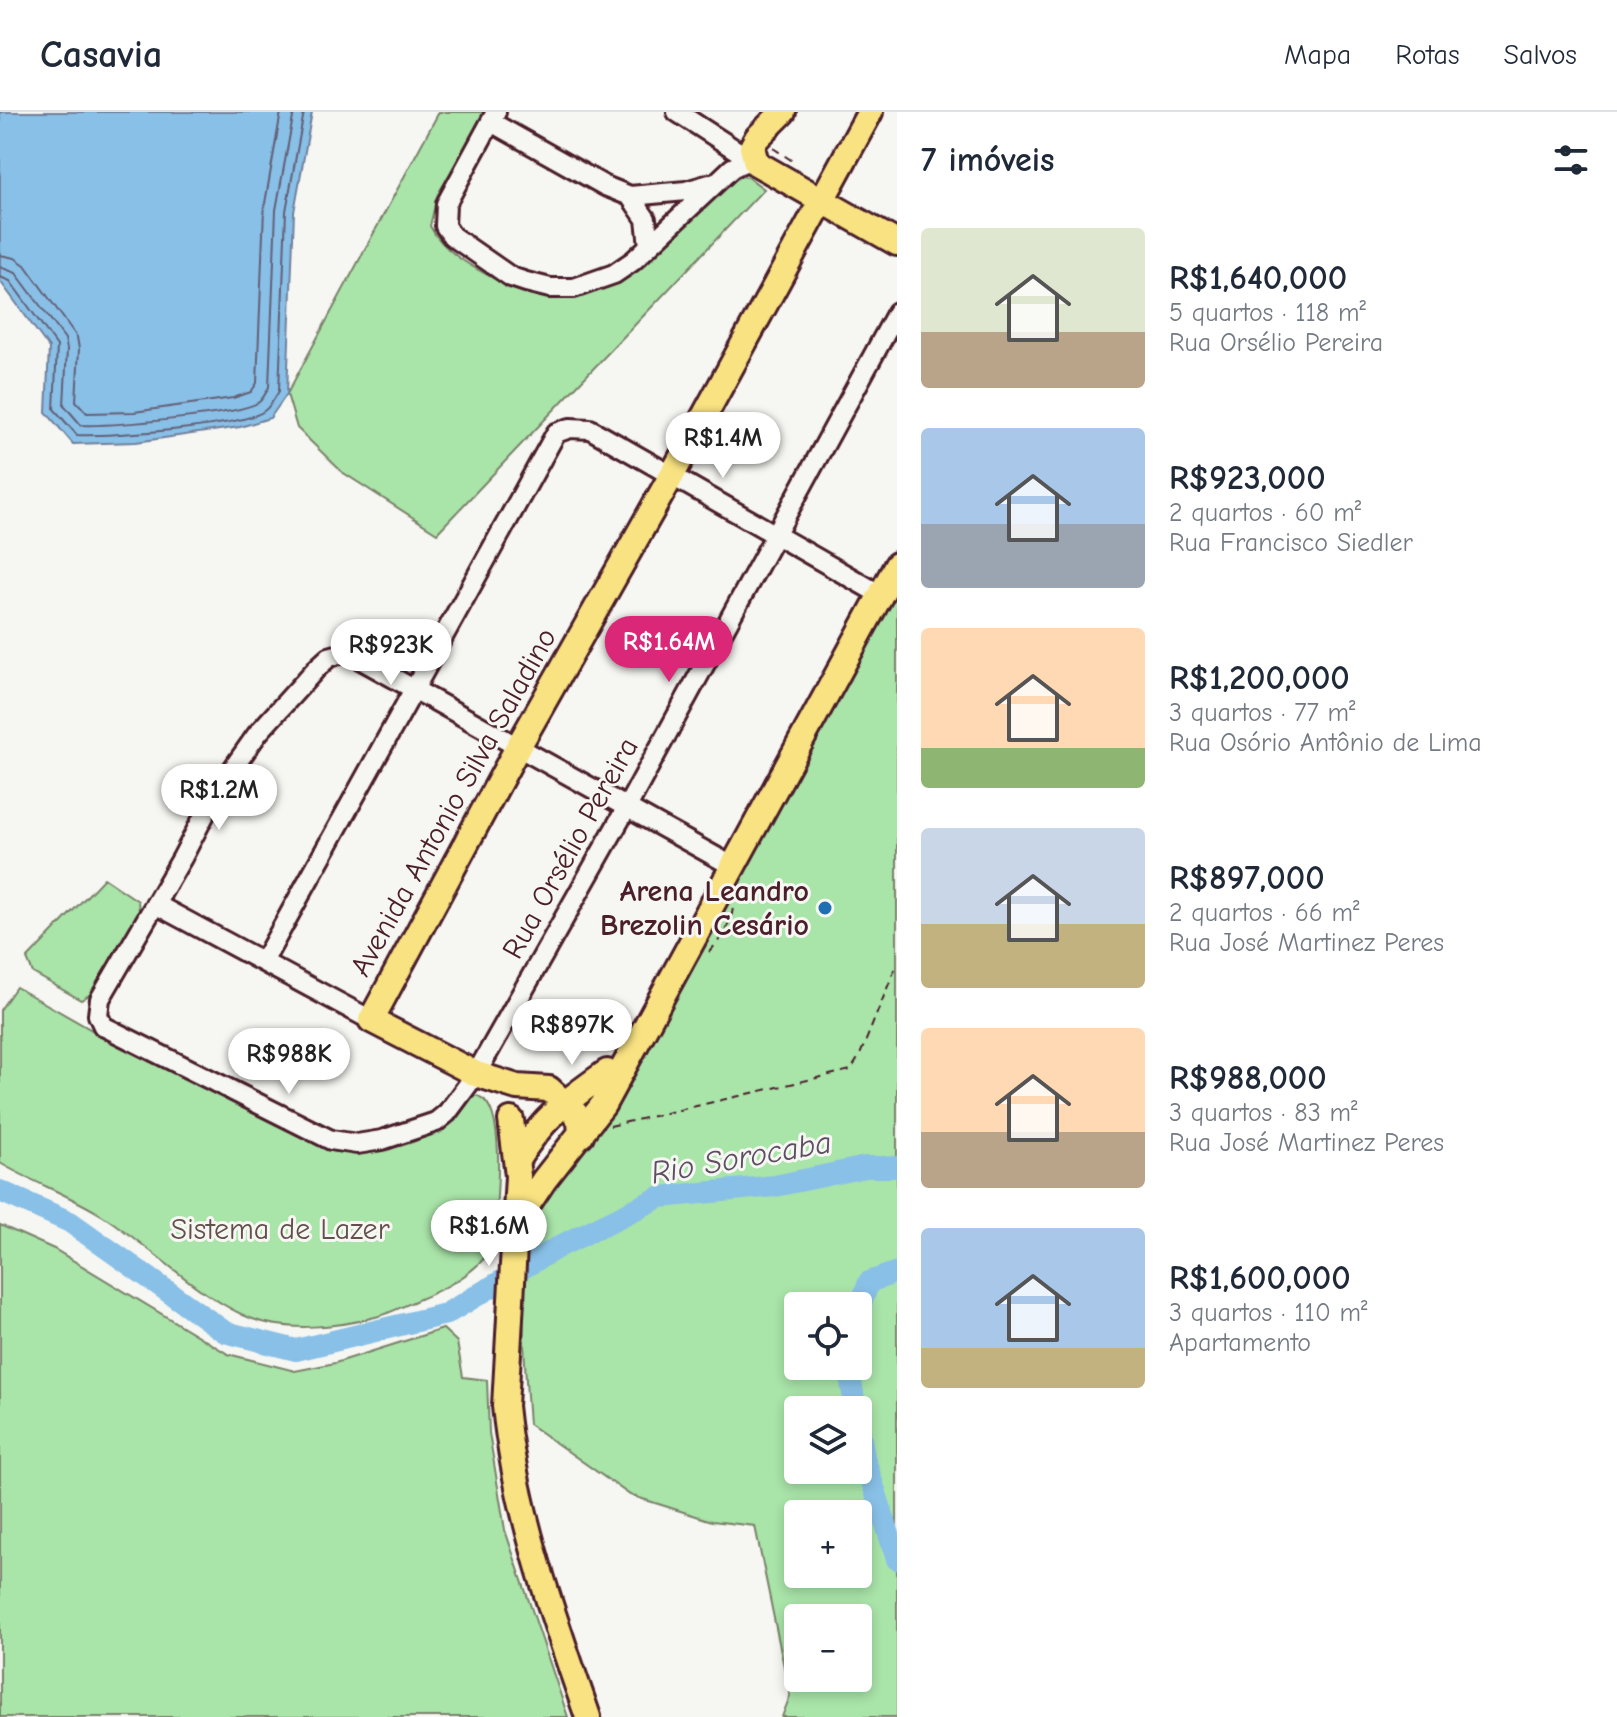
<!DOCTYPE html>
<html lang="pt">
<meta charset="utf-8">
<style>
:root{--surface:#fff;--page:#f6f6f7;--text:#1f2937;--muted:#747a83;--line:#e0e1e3;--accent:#db2777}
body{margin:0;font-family:"Comic Neue",sans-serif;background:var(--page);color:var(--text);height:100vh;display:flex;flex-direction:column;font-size:30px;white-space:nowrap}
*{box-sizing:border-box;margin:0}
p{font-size:26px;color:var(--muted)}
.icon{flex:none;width:44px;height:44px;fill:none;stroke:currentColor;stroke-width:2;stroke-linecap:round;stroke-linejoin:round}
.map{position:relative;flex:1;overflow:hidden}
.sheet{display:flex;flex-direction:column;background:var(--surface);width:720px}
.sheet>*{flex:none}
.controls{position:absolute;left:784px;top:1180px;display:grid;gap:16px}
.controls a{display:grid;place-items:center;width:88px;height:88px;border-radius:8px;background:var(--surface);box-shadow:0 4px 12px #0003;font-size:40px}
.price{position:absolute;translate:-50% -68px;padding:0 18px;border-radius:28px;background:#fff;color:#222;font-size:26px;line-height:52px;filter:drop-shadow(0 2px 4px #0008)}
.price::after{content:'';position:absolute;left:50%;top:48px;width:24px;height:18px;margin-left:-12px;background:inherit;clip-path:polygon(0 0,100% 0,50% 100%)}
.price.current{background:var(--accent);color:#fff}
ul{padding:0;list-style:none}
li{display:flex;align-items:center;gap:24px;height:200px;padding:0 24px}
li span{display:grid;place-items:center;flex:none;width:224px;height:160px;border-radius:8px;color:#555}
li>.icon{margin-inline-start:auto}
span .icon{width:96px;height:96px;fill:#fffc;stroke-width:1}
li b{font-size:34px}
h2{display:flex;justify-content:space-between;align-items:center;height:96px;padding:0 24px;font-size:34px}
header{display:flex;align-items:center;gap:48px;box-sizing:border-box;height:112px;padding:0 40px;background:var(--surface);border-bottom:2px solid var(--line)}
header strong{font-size:38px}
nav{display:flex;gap:44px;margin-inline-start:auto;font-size:28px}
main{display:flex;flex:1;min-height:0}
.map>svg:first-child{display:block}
</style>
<header>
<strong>Casavia</strong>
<nav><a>Mapa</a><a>Rotas</a><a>Salvos</a></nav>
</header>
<main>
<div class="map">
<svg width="897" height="1605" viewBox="0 0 897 1605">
<rect width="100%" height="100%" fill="#f6f6f2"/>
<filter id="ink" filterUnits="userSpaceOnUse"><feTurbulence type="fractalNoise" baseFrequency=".0125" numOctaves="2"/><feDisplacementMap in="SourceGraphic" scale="16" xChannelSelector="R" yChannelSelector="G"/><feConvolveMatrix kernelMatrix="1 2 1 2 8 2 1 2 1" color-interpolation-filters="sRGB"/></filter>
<g filter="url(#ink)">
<!-- green -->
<path fill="#a9e4a9" stroke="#7a826a" stroke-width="2" fill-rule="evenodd" d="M439,0h46l-48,84 -7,30c13,25 40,40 65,53 49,24 105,20 149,-14 34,-27 58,-63 93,-89l11,1 16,12 -327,344 -95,-61 -45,-44 -10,-34z
M897,467v1138h-115l8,-21 -35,-170 -43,-5 -82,-26 -101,-71c-5,-68 -11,-145 3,-211zM798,1194h60v60h-60zM798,1298h60v60h-60zM798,1402h60v60h-60zM798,1506h60v60h-60z
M104,766l34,23 1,10 -45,81 -13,8 -48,-27 -6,-14z
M16,875l76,43 243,122c30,1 79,-3 103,-24 10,-9 20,-22 29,-33 2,0 12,1 13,2 29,13 15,121 13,149 -15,27 -51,44 -78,55 -13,6 -27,13 -40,16 -39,11 -95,16 -132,-2 -52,-25 -92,-68 -140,-99 -33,-21 -69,-33 -103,-53v-153z
M0,1113l54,24 174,105 67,17 40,-8 108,-34 14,13 6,35 24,3 2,53 16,97 63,187h-568z"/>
<!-- water -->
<path fill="#89c0e7" stroke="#70809c" stroke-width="2" d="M0,0h312l-18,100 -7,182 -17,24 -30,9 -104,15 -63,2 -27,-32 3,-64 -49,-67z"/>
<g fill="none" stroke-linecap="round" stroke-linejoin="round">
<!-- shore -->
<path stroke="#635f76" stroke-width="2" d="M0,143l15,3 10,7 52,72 2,12 -3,52 11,12 47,-1 99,-14 18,-6 6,-9 7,-174 17,-97
M0,155l16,6 49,66 2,10 -3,56 17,20c28,1 158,-9 178,-23 4,-3 8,-11 10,-15l7,-177 18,-98
M0,165l10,4 47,65 -3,63 23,26c31,2 165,-8 187,-24 6,-4 12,-15 15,-20l7,-180 18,-99"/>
<!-- river -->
<path stroke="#89c0e7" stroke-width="22" d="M0,1079l70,31 155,110 71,18 150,-36 114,-68 100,-49 115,-11 91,-19h31
M858,1200l11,-30 28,-10
M848,1254l8,44
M858,1309l6,36 33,102"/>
<defs>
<path id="minor" d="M496,0l-50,92 -1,22 7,10 59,41 15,5 24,6h24l40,-14 19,-13 99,-93 12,-6 12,1
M677,0l79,51
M491,10l114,64 25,10 56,-5 24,-7
M630,84l16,23 3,27
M734,755l-387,-215 -18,5 -13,12 -58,64 -41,58 -35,67 -82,141 -2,16 5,11 228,114 26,4 25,-4 54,-18 11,-9 29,-39 151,-267 270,-495
M155,792l216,116
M263,850l293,-529 14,-5 20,1 291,166"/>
<path id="major" d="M783,0l-26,26 -5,9 4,16 141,80
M511,1008l7,56 -13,230c11,108 48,209 83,311
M581,1023l-1,-14 -5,-8 -26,-24 -32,-2 -41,-13 -105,-54 147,-273 154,-272 198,-363
M517,1048c27,-44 49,-59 90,-88
M516,1110l28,-42 59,-75 294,-540"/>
</defs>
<!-- minor casing -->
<use href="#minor" stroke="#4a1f2b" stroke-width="24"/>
<!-- major casing -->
<use href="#major" stroke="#4a1f2b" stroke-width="30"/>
<!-- path -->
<path stroke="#4a1f2b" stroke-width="2" stroke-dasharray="8 6" stroke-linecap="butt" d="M773,36l21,14
M709,840c11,-11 24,-31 24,-47
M610,1014l241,-56 9,-15 37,-91"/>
<!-- minor -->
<use href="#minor" stroke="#f6f6f2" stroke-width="18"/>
<!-- major -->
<use href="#major" stroke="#f8e281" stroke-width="24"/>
</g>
</g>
<!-- markers -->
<circle fill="#1f6fb2" stroke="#f6f6f2" stroke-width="3" cx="825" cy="796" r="8"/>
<g text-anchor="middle" stroke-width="6" stroke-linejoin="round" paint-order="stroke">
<!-- street labels -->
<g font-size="30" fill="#4a1f2b" stroke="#f6f6f2">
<text transform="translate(453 690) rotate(-61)" y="10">Avenida Antonio Silva Saladino</text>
<text transform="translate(570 736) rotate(-61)" y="10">Rua Orsélio Pereira</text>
</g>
<!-- poi labels -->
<g font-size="30" font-weight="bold" fill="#4a1f2b" stroke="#f6f6f2" text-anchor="end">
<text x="809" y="789">Arena Leandro<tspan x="809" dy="34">Brezolin Cesário</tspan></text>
</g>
<!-- park labels -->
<g font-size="30" fill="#62504a" stroke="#f6f6f2">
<text x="280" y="1127">Sistema de Lazer</text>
</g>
<!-- water labels -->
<g font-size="32" font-style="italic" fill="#5d4f63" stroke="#f6f6f2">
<text transform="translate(741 1045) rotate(-10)" y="11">Rio Sorocaba</text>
</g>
</g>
</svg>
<div class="controls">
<a><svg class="icon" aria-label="locate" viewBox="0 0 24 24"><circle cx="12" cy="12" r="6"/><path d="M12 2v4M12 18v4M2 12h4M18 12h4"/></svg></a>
<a><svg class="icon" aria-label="layers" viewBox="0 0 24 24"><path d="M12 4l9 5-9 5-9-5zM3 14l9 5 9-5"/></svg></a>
<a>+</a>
<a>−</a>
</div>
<b class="price" style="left:723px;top:368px">R$1.4M</b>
<b class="price current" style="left:669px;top:572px">R$1.64M</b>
<b class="price" style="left:391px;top:575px">R$923K</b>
<b class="price" style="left:219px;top:720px">R$1.2M</b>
<b class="price" style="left:572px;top:955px">R$897K</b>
<b class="price" style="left:289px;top:984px">R$988K</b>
<b class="price" style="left:489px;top:1156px">R$1.6M</b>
</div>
<section class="sheet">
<h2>7 imóveis<svg class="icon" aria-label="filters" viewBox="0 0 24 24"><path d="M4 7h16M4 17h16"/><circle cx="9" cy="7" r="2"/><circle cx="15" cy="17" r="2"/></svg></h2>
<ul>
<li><span style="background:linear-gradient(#dfe7d0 65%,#b9a48a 0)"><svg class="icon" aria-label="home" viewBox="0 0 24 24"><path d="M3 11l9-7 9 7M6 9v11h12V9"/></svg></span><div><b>R$1,640,000</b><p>5 quartos · 118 m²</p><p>Rua Orsélio Pereira</p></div></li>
<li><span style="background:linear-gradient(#a9c7e8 60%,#9aa5b1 0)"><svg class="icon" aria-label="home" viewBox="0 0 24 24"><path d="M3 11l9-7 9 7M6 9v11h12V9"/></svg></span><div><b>R$923,000</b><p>2 quartos · 60 m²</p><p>Rua Francisco Siedler</p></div></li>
<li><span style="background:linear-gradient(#ffd9b3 75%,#8fb573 0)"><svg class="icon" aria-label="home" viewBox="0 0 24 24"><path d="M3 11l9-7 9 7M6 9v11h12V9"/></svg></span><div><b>R$1,200,000</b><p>3 quartos · 77 m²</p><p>Rua Osório Antônio de Lima</p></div></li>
<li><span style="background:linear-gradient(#c9d6e8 60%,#c2b280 0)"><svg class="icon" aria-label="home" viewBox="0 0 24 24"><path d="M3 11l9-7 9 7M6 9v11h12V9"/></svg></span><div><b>R$897,000</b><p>2 quartos · 66 m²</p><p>Rua José Martinez Peres</p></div></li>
<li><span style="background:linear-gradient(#ffd9b3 65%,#b9a48a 0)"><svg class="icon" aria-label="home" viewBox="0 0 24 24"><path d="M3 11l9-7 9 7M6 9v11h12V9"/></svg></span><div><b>R$988,000</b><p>3 quartos · 83 m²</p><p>Rua José Martinez Peres</p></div></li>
<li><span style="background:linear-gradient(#a9c7e8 75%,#c2b280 0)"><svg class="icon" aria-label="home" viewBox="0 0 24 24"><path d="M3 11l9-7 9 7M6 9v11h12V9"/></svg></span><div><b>R$1,600,000</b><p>3 quartos · 110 m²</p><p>Apartamento</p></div></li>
</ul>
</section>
</main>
